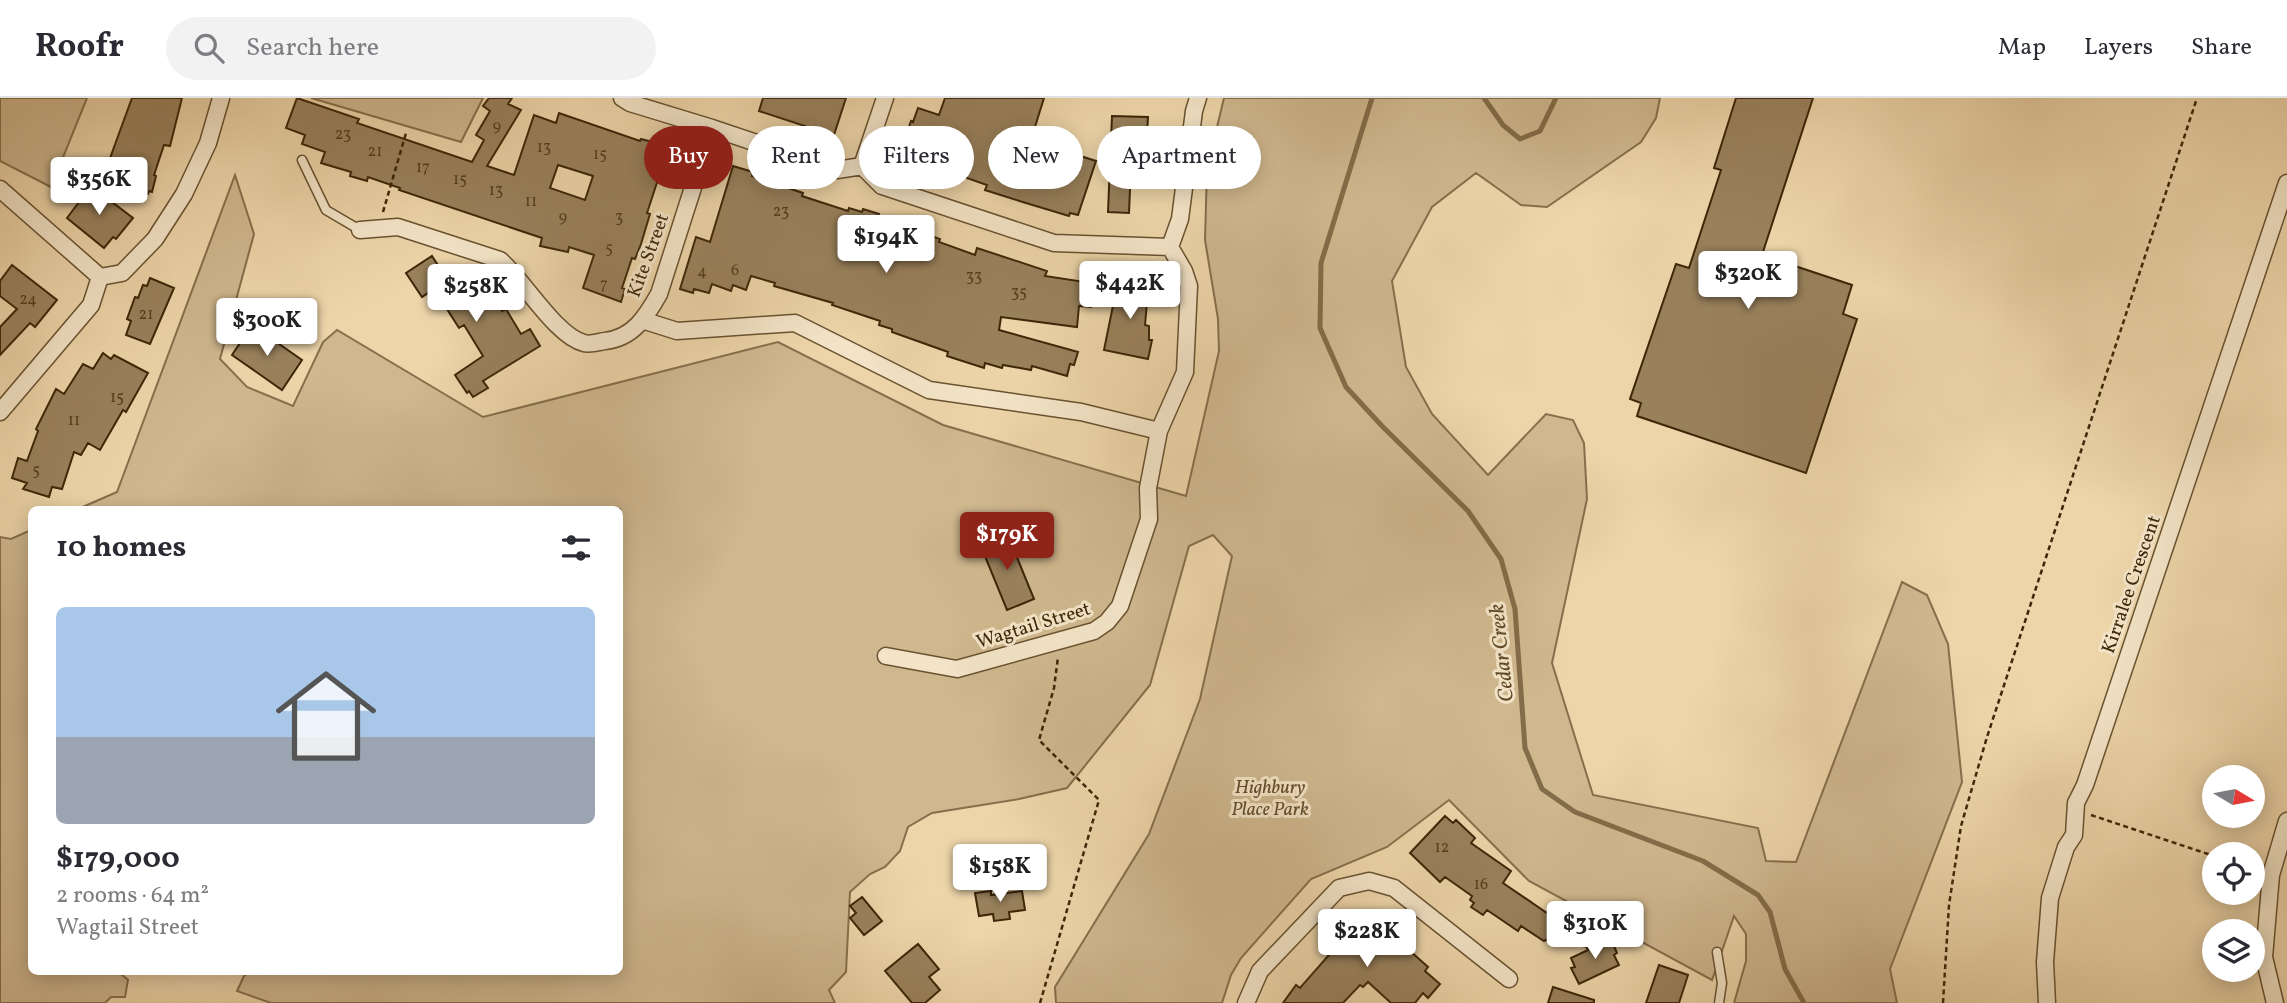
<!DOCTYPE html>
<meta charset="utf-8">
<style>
:root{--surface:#fff;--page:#f2f2f3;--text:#2b2b33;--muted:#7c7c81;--line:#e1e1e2;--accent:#8f2418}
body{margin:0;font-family:Vollkorn,serif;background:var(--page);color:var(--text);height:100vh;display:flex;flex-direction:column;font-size:26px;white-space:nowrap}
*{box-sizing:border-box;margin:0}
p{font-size:23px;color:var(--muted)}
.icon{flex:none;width:38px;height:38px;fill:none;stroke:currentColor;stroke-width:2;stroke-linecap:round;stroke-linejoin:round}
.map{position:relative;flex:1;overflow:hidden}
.details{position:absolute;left:28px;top:408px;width:595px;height:469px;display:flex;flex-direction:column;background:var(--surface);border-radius:10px;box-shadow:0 4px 18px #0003}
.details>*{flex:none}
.guide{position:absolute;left:644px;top:28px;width:665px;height:63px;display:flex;gap:14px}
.needle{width:46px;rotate:100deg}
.controls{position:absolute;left:2202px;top:667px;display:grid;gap:14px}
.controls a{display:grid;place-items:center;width:63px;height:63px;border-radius:50%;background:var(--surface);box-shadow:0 4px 18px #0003;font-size:35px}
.price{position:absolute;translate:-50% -60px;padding:0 16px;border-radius:7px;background:#fff;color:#222;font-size:23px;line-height:46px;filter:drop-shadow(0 2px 4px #0008)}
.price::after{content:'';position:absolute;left:50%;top:42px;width:21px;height:16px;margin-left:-10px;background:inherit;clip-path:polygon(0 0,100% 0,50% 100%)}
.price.active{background:var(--accent);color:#fff}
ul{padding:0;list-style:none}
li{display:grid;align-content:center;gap:14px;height:371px;padding:0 28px}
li+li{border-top:2px solid var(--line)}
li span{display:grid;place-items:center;height:217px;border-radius:10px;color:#555}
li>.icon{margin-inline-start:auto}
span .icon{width:126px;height:126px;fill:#fffc;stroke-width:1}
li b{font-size:30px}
h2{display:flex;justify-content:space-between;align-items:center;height:84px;padding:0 28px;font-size:30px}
.chip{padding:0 24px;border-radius:32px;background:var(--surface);box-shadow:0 4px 18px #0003;font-size:24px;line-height:63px}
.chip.active{background:var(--accent);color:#fff}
header{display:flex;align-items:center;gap:42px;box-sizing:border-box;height:98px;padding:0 35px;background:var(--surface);border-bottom:2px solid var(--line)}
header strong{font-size:33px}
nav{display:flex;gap:38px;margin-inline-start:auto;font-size:24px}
.search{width:490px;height:63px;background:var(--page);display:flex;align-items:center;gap:18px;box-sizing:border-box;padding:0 24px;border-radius:38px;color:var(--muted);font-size:26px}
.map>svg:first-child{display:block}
</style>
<header>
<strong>Roofr</strong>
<div class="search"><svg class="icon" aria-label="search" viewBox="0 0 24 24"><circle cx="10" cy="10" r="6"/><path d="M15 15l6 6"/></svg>Search here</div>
<nav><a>Map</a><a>Layers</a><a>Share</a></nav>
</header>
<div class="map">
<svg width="2287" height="905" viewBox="0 0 2287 905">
<rect width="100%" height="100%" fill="#edd5a9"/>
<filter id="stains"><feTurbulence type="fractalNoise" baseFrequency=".00286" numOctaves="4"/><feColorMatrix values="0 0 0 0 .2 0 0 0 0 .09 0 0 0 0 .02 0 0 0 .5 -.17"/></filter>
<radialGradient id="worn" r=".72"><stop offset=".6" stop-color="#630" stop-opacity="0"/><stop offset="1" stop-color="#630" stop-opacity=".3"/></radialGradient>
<!-- green -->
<path fill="#cfb78e" stroke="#866f4b" stroke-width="2" d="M0,0h87l-36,89 -51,-26z
M311,0h172l-22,44z
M1224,0h436l-4,20 -15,24 -94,65 -26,-2 -45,-32 -44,34 -40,74 14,86 26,47 56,61 58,-61 27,6 11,23 3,56 -35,164 41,132 165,33 8,33 30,1 106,-280 25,13 21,49 14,138 -72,187 7,34h-163l12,-42v-27l-12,-18 -22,64 -183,-99 -80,-81 -62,47 -76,32 -70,79 -10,17 -9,28h-166l-1,-16 94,-153 51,-135 32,-143 -19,-21 -24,11 -39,139 -83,103 -48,11 -87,14 -24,14 -8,24 -15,16 -15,7 -20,18 -4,80 -17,18 6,13h-564l-34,-12 7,-15 7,-5h369v-462h-542l39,-17 118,-317 19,59 -34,125 27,28 46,19 30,-64 14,-12 146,87 295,-75 165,83 243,71 33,-145 -1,-32 -13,-79 2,-71z
M31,432l1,441h90l-1,3 7,6 -3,17h-14l-6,6h-105v-466l11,2z"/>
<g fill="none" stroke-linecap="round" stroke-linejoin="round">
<!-- stream -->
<path stroke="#836c48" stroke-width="5" d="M1372,0l-51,165 -1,65 26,59 36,39 86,85 33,48 14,50 10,139 17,41 33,23 128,49 55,34 12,17 15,57 19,34
M1484,0l19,27 17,14 20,-8 16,-33"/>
</g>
<!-- building -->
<path fill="#99815c" stroke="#3d2708" stroke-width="2" fill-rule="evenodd" d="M132,0h50l-12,48 -6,-1 -10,30 2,1 -4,16 -3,-1 -1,3 -46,-14z
M297,0l62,21 -2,4 115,39 12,-22 -8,-5 14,-24 -7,-5 6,-8h23l-4,6 13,6 -34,56 27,9 20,-60 22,8 3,-10 81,28 1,-2 15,4 -1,5 12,4 -20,61 3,1 -9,30 -6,15 -3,-1 -10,30 3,1 -4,13 -38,-14 11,-33 -25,-8 -1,5 -28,-6 2,-8 -143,-48 1,-2 -32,-11 -1,4 -17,-5 1,-4 -30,-9 4,-11 -23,-8 3,-9 -19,-7zM558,67l35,11 -8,24 -35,-12z
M763,0h83l-14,43 -29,-10 2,-5 -46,-15z
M945,0h99l-10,32 -10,-3 -8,25 50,16 5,-15 25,8 -18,54 -8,-2 -1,3 -43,-13 -41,-13 2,-5 -34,-12 -1,4 -17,-6 1,-2 -37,-12 12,-36 2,1 5,-14 21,7z
M1736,0h77l-51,157 90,30 -9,29 14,5 -51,154 -169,-57 4,-13 -11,-4 46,-135 13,4 32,-98 -7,-2z
M1112,18l36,1 -1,16h-4v10h-11l-3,70 -21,-1z
M733,68l20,6 -1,4 51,17 -1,3 46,15 1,-3 13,4 1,-3 16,5 -1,3 62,22 -1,3 36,13 2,-7 70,23 -2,5 53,8 -7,23 -12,-1 -2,21 -76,-10 -2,13 79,22 -4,13 -4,-1 -3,12 -35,-10 -1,4 -28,-5 -1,3 -17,-5 -1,5 -37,-12 1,-4 -56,-20v-3l-13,-4 1,-4 -48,-16 1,-2 -59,-17 1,-3 -24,-7 -5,14 -13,-5 -2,6 -19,-7 -3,9 -15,-4 -1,4 -13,-4 16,-52 14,5z
M91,88l42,32 -17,21 -3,-2 -9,11 -37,-30z
M432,158l11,17 8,-5 19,28 15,-10 17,25 4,-2 15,25 9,-5 10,17 -57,35 5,7 -15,9 -4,-6 -2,2 -12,-18 28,-19 -19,-31 -5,3 -25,-39 -12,8 -16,-24z
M12,167l45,35 -22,27 -5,-4 -30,32v-28l17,-18 -17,-13v-15z
M150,180l24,10 -24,56 -24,-9 5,-14 -4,-2 8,-22 3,1 5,-13 4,1z
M1132,182h17l-4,45 4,1v14h3l-4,19 -44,-9 14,-69 14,1z
M252,227l50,35 -20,30 -50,-35z
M103,255l8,6 3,-4 34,18 -22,39 -3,-2 -23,40 -12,-7 -7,12 -7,-3 -12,37 -10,-2 -3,10 -26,-8 4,-6 -15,-5 6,-20 9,3 11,-30 -2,-2 20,-40 8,5 19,-30 10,5z
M1007,435l27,66 -27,11 -27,-66z
M1445,718l8,7 3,-3 19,18 -4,5 40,28 -8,12 44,30 5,-7 21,15 -5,8 -24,12 -23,-15 -3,5 -31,-21 -4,5 -12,-8 3,-4 -4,-3 2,-4 -27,-19 -5,5 -30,-29z
M991,793v4l31,-4 3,19 -16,2 1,7 -16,2 -1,-7 -14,2 -4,-23z
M862,799l20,24 -18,14 -14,-17 6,-5 -6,-7z
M1357,816l20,16 3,-4 4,4 5,-7 17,14 -5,6 27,24 -3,4 15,13 -12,14 -5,-5 -8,10h-24l-23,-21 -5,5 -3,-2 -17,18h-60l13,-18 4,3 44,-50 -4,-3z
M1610,839l7,16 -3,2 5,10 -40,19 -8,-16 4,-1 -4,-9 17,-8 -2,-3z
M918,846l21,25 -10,8 11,13 -15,13h-13l-27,-32z
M1659,867l29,10 -9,28h-33z
M1553,889l41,13v3h-46z"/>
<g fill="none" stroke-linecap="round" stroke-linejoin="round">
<defs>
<path id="lane" d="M302,62l24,50 34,20
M1717,854l5,31 -3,20"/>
<path id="street" d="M622,0l8,5 82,25 125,42 25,-4 20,20 172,57 116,4
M862,68l23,-68
M0,91l100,88
M360,132l38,-3 102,33c24,21 56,76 84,83 5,2 15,-1 21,-2 28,-3 41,-24 54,-47l53,-166
M642,222l35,11 118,-8 134,67 152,22 78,19
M0,314l91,-107 9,-28 22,-4 33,-34 29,-45 24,-51 13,-45
M886,558l71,13 137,-38 13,-9 13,-16 29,-87 -1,-31 11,-57 26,-59 4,-86 -5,-15 -14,-24 10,-28 14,-108 4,-13
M1246,905l14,-32 79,-83 30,-7 25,7 115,91
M2047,905l-2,-41 5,-64 16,-51 8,-12 2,-32 9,-18 202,-602
M2275,905l-11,-46 7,-82 16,-54"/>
</defs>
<!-- lane casing -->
<use href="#lane" stroke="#695230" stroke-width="11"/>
<!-- street casing -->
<use href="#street" stroke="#695230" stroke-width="19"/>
<!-- path -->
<path stroke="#3d2708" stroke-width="2.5" stroke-dasharray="5 3.5" stroke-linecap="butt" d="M383,114l23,-79
M2091,717l123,41
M1040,905l59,-203 -60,-60 15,-52 4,-31
M1943,905l6,-98 12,-79 26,-89 210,-639"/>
<!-- lane -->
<use href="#lane" stroke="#f3e4c7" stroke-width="8"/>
<!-- street -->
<use href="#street" stroke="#f3e4c7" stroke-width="16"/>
</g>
<g text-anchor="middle" stroke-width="6" stroke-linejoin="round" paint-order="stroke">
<!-- number labels -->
<g font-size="16" fill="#543e1d">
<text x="497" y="33">9</text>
<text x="343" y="41">23</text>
<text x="544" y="54">13</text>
<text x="375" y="58">21</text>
<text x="600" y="61">15</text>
<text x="423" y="74">17</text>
<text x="460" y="86">15</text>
<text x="496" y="97">13</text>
<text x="531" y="108">11</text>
<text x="781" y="118">23</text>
<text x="563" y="124">9</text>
<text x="619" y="124">3</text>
<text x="609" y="155">5</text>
<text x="735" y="177">6</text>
<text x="702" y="178">4</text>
<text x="974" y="183">33</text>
<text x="604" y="191">7</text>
<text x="1019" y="199">35</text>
<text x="28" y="206">24</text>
<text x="146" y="221">21</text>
<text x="117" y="304">15</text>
<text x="74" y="327">11</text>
<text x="36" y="377">5</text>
<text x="1442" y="754">12</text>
<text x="1481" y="791">16</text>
</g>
<!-- street labels -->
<g font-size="19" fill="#3d2708" stroke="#f3e4c7">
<text transform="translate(647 157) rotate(-70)" y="7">Kite Street</text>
<text transform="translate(2130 486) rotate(-71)" y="7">Kirralee Crescent</text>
<text transform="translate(1033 526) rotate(-17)" y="7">Wagtail Street</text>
</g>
<!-- park labels -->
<g font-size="19" font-style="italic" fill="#624b2a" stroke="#f3e4c7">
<text x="1270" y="695">Highbury<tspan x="1270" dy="22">Place Park</tspan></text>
</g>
<!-- water labels -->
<g font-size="21" font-style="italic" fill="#604a28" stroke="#f3e4c7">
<text transform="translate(1501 555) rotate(-96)" y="7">Cedar Creek</text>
</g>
</g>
<rect width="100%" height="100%" filter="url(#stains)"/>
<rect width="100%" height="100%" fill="url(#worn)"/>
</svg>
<div class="controls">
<a><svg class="needle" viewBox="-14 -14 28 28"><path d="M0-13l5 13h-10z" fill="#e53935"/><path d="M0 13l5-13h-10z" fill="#7c7c81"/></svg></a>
<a><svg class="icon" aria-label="locate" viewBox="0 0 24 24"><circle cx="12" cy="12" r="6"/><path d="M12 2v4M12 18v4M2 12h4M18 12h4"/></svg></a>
<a><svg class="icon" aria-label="layers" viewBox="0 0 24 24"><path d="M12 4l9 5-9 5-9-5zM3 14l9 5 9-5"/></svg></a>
</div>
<b class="price" style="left:99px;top:119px">$356K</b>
<b class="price" style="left:886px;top:177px">$194K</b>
<b class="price" style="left:1748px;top:213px">$320K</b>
<b class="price" style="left:1130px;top:223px">$442K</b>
<b class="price" style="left:476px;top:226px">$258K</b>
<b class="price" style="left:267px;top:260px">$300K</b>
<b class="price active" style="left:1007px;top:474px">$179K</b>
<b class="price" style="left:1000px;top:806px">$158K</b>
<b class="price" style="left:1595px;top:863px">$310K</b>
<b class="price" style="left:1367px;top:871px">$228K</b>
<div class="guide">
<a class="chip active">Buy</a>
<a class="chip">Rent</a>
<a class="chip">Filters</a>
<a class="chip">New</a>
<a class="chip">Apartment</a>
</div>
<section class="details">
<h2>10 homes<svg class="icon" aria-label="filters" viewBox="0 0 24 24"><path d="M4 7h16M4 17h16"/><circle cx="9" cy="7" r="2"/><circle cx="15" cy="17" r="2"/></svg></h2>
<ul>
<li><span style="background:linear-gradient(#a9c7e8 60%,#9aa5b1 0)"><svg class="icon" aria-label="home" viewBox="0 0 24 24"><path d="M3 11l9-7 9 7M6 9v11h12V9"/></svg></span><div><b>$179,000</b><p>2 rooms · 64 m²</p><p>Wagtail Street</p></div></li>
</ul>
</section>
</div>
